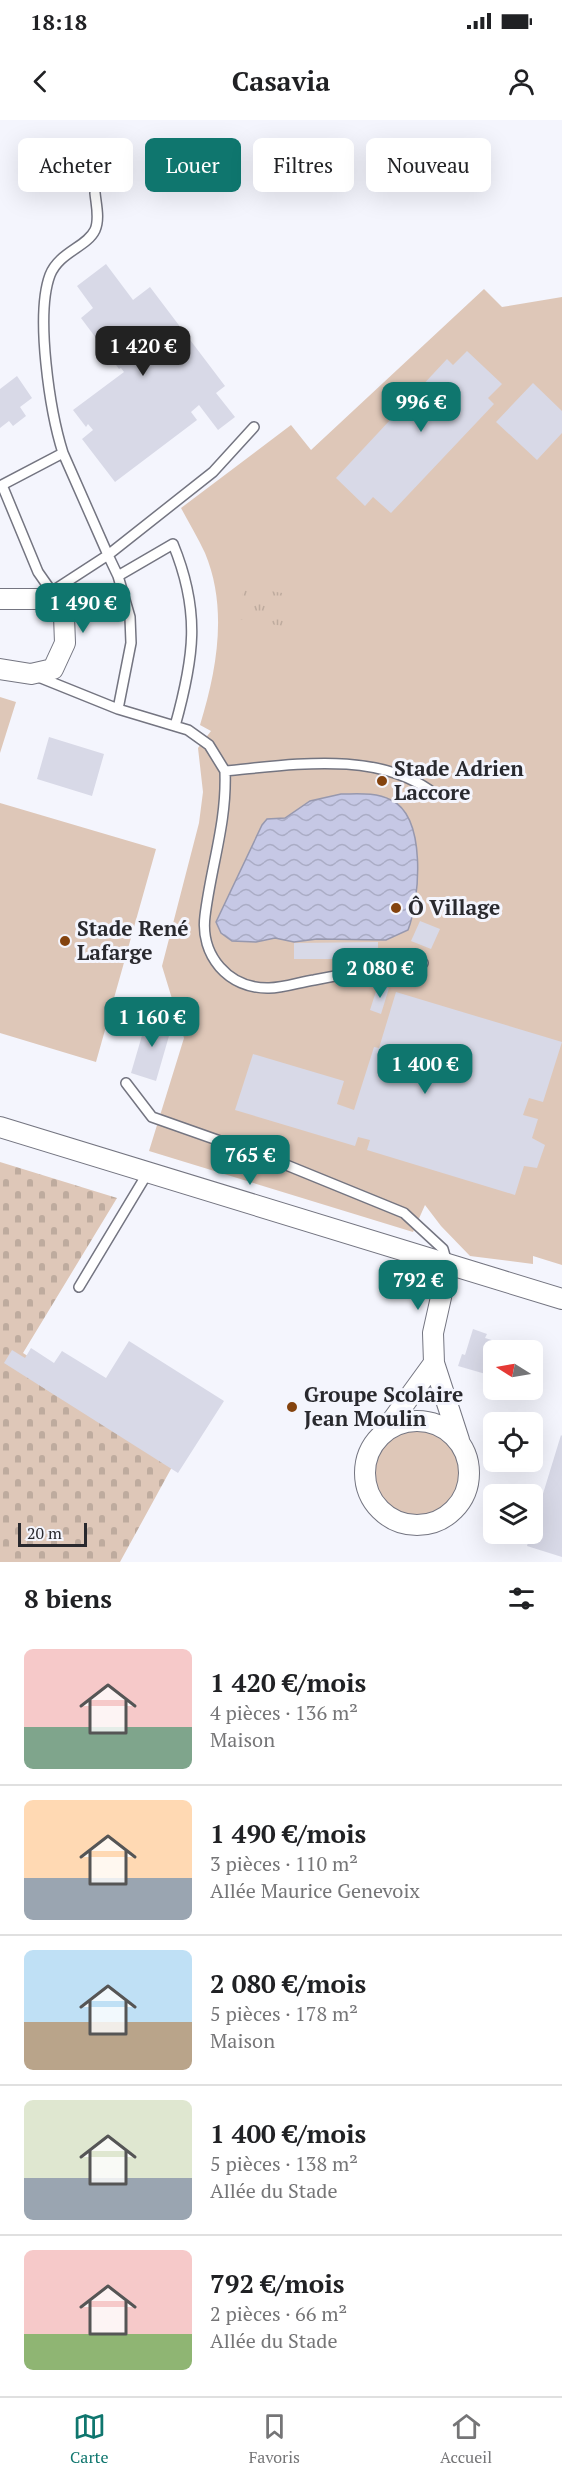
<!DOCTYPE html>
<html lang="fr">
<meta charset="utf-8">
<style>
:root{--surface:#fff;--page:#f6f6f6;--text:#202124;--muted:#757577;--line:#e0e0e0;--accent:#0f766e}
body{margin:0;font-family:"PT Serif",serif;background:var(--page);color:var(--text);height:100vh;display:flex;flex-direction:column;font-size:22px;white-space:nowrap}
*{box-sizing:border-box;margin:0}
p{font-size:20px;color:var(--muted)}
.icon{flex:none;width:33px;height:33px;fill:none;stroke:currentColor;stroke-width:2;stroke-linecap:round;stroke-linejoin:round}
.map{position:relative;height:1442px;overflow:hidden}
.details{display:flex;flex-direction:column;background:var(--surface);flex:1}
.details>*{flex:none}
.hud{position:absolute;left:18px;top:18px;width:526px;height:54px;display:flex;gap:12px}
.needle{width:39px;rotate:281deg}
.fabs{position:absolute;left:483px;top:1220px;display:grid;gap:12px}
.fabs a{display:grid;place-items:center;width:60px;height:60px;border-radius:9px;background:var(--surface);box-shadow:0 6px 24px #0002;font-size:30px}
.scale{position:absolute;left:18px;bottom:15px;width:69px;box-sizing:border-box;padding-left:6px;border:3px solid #29292e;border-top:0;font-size:16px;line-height:21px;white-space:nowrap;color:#29292e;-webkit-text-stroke:4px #f4f5fd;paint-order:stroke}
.price{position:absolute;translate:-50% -51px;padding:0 14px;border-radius:12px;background:var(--accent);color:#fff;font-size:20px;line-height:39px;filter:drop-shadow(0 2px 3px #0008)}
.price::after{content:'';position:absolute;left:50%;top:36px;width:18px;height:14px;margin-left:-9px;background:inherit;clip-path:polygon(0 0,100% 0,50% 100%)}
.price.current{background:#222;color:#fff}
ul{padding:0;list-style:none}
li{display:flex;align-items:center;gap:18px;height:150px;padding:0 24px}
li+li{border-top:2px solid var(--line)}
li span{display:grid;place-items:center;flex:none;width:168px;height:120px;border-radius:9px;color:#555}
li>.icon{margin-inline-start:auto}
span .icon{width:72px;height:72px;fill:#fffc;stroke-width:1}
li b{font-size:26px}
h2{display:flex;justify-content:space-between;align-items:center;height:72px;padding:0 24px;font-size:26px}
.tag{padding:0 21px;border-radius:9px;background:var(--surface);box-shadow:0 6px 24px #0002;font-size:21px;line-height:54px}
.tag.current{background:var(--accent);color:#fff}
.status{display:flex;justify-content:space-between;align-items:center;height:42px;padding:0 30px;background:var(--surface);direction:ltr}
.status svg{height:16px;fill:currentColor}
header{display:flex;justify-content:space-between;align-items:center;height:78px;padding:0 24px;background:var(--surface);font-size:27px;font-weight:800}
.tabs{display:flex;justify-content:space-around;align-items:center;height:84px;border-top:2px solid var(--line);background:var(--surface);font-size:16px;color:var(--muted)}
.tabs a{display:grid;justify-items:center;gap:3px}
.tabs .current{color:var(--accent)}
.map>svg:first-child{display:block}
</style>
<div class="status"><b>18:18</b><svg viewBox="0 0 49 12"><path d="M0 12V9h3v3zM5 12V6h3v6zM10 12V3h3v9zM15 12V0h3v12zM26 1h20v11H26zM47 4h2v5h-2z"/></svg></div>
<header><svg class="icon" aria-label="back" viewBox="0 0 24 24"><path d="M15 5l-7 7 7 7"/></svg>Casavia<svg class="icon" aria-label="person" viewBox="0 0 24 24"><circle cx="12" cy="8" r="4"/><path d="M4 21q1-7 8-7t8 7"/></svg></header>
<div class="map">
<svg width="562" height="1442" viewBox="0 0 562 1442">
<defs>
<pattern id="cemetery-stones" width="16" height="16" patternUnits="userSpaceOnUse" patternTransform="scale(1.5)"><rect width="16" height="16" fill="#dec7b8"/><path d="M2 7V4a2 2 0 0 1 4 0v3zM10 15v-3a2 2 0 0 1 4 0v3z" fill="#beab9e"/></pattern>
<pattern id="park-tufts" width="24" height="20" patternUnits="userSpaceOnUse" patternTransform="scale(1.5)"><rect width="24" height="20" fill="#dec7b8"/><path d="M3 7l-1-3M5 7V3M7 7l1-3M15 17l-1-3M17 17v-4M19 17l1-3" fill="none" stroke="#beab9e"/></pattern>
<pattern id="water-waves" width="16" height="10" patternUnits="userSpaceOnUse" patternTransform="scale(1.5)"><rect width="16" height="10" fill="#c6c8e5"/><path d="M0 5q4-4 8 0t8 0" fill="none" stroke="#aaacc5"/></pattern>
</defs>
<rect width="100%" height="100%" fill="#f4f5fd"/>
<!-- grass -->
<path fill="#dec7b8" d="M484,169l18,18 60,-10v968l-29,-9v8l-63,-8 -29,-30 -16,-21 -12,27 -264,-81 35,-113 -22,-72 37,-143 4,-31 -5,-44 13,-17 -11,-6c17,-55 28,-117 5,-172 -7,-15 -16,-30 -24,-45l110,-83 20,25z
M0,577l16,5 -16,51z
M0,683l156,46 -60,213 -96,-29z
M375 1353a42 42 0 1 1 84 0a42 42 0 1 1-84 0Z"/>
<!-- cemetery -->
<path fill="url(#cemetery-stones)" d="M0,1042l117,36 -94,155 22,14 -7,17 134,83 -52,95h-120z"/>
<!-- park -->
<path fill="url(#park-tufts)" d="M244,467l45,7 -6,32 -45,-7z"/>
<!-- water -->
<path fill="url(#water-waves)" stroke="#9798ae" stroke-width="1.5" d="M341,674c17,0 34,-2 50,6 36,17 29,99 17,130l-22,10 -69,-1 -23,3 -19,-4 -19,4 -24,-1 -11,-8 -5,-11 46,-97 5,-6 18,-1 25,-17z"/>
<!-- building -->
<path fill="#d8d9e7" d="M106,144l27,36 17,-13 75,99 -9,7 19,24 -17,13 -19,-25 -8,7 6,8 -82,62 -33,-43 11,-9 -5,-6 -2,3 -13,-17 51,-38 -3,-4 -2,1 -38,-51 12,-10 -16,-22z
M467,231l35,33 -14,14 6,6 -103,109 -18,-16 -8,9 -29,-28 111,-119 6,6z
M17,256l15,22 -12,9 6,9 -13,10 -4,-5 -9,7v-39z
M533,263l29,28v22l-25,27 -41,-38z
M49,617l55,17 -12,42 -55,-17z
M420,801l20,8 -9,20 -20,-8z
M378,822v17h-84v-16z
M378,865l11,3 -8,26 -11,-4z
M396,872l166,50 -19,60 -14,-4 -6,17 15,4 -6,19 13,7 -8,23 -13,-2 -9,29 -148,-45 3,-10 -12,-3 -3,9 -120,-36 18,-56 91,27 -7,23 17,6 20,-63 5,1z
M148,895l25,7 -17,59 -25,-8z
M473,1209l14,5 -2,4 20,6 -1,6h-10v15l-5,10 -31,-9 4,-12 3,1z
M129,1221l95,60 -46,72 -174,-110 8,-13 13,8 6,-10 23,15 8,-12 44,27z
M561,1315l1,1v121l-35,-11z"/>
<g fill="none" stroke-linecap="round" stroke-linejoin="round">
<defs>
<path id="lane" d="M63,333c-13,-41 -28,-138 -13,-178 9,-23 37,-28 45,-45 5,-11 1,-26 0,-37
M118,456l12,41 1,26 -13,66
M52,472l-14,-20 -36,-87 61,-32 45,102 105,-83 41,-45
M48,474l60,-39 10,21 55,-32c28,68 21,114 2,182
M36,556l82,33 70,21 21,15 16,26c66,-6 154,-22 211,24
M225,651c2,52 -14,95 -20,145 -5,39 23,73 64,72 15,0 31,-6 45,-8 36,-7 72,-14 109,-17
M126,963l26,34 122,43 130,53 39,36 4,14
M79,1167l68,-113"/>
<path id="street" d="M0,479h42l22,17 1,27 -12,26 -22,5 -31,-5
M0,1007l562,172
M448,1146l-15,67 1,30 25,77
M365 1353a52 52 0 1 1 104 0a52 52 0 1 1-104 0Z
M386,1309l48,-66"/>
</defs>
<!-- lane casing -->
<use href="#lane" stroke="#747581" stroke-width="12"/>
<!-- street casing -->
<use href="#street" stroke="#747581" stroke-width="22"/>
<!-- lane -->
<use href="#lane" stroke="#fff" stroke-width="9"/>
<!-- street -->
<use href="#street" stroke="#fff" stroke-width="20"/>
</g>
<!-- markers -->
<g fill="#84430e" stroke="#f4f5fd" stroke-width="2">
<circle cx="382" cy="661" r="6"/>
<circle cx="396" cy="788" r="6"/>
<circle cx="65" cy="821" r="6"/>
<circle cx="292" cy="1287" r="6"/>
</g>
<g text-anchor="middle" stroke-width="6" stroke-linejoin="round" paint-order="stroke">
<!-- poi labels -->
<g font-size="21" font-weight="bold" fill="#29292e" stroke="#f4f5fd" text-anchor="start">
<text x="394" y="656">Stade Adrien<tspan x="394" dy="24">Laccore</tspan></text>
<text x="408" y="795">Ô Village</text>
<text x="77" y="816">Stade René<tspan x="77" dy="24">Lafarge</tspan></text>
<text x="304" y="1282">Groupe Scolaire<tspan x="304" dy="24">Jean Moulin</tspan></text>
</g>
</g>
</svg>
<div class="fabs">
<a><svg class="needle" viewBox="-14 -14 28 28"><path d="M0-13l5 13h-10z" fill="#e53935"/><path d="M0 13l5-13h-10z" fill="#757577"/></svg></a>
<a><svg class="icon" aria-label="locate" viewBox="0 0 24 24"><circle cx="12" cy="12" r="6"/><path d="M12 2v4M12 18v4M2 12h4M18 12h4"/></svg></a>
<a><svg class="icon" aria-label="layers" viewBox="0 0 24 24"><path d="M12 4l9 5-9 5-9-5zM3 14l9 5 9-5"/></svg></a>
</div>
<div class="scale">20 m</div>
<b class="price current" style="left:143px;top:257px">1 420 €</b>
<b class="price" style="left:421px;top:313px">996 €</b>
<b class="price" style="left:83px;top:514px">1 490 €</b>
<b class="price" style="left:380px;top:879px">2 080 €</b>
<b class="price" style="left:152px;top:928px">1 160 €</b>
<b class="price" style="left:425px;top:975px">1 400 €</b>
<b class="price" style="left:250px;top:1066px">765 €</b>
<b class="price" style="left:418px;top:1191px">792 €</b>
<div class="hud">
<a class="tag">Acheter</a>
<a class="tag current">Louer</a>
<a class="tag">Filtres</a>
<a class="tag">Nouveau</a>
</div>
</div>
<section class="details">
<h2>8 biens<svg class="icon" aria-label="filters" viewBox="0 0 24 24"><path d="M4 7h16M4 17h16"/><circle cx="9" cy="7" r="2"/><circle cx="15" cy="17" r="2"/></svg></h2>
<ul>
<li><span style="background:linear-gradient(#f6c9c9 65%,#7fa58c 0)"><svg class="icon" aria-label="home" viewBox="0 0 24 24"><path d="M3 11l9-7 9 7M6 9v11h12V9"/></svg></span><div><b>1 420 €/mois</b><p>4 pièces · 136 m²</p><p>Maison</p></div></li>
<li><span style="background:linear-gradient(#ffd9b3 65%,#9aa5b1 0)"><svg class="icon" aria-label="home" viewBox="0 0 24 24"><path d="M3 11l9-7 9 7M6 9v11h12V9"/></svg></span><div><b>1 490 €/mois</b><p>3 pièces · 110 m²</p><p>Allée Maurice Genevoix</p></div></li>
<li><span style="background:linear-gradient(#bfe0f5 60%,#b9a48a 0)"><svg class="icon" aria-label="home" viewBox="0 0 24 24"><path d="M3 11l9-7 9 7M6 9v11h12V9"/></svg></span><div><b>2 080 €/mois</b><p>5 pièces · 178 m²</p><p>Maison</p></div></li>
<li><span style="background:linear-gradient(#dfe7d0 65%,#9aa5b1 0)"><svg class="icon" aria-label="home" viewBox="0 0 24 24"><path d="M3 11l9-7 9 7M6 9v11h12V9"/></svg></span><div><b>1 400 €/mois</b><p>5 pièces · 138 m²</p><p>Allée du Stade</p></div></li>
<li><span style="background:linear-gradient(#f6c9c9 70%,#8fb573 0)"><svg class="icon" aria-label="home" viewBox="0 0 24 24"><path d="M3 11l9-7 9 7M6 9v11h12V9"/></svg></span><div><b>792 €/mois</b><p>2 pièces · 66 m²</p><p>Allée du Stade</p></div></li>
</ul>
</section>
<nav class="tabs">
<a class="current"><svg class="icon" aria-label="map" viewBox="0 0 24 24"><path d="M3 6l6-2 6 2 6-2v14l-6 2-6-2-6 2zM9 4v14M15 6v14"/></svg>Carte</a>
<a><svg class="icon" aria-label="saved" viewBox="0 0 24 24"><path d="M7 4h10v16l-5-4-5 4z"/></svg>Favoris</a>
<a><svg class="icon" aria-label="home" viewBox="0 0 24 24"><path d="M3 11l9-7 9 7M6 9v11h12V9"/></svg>Accueil</a>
</nav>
